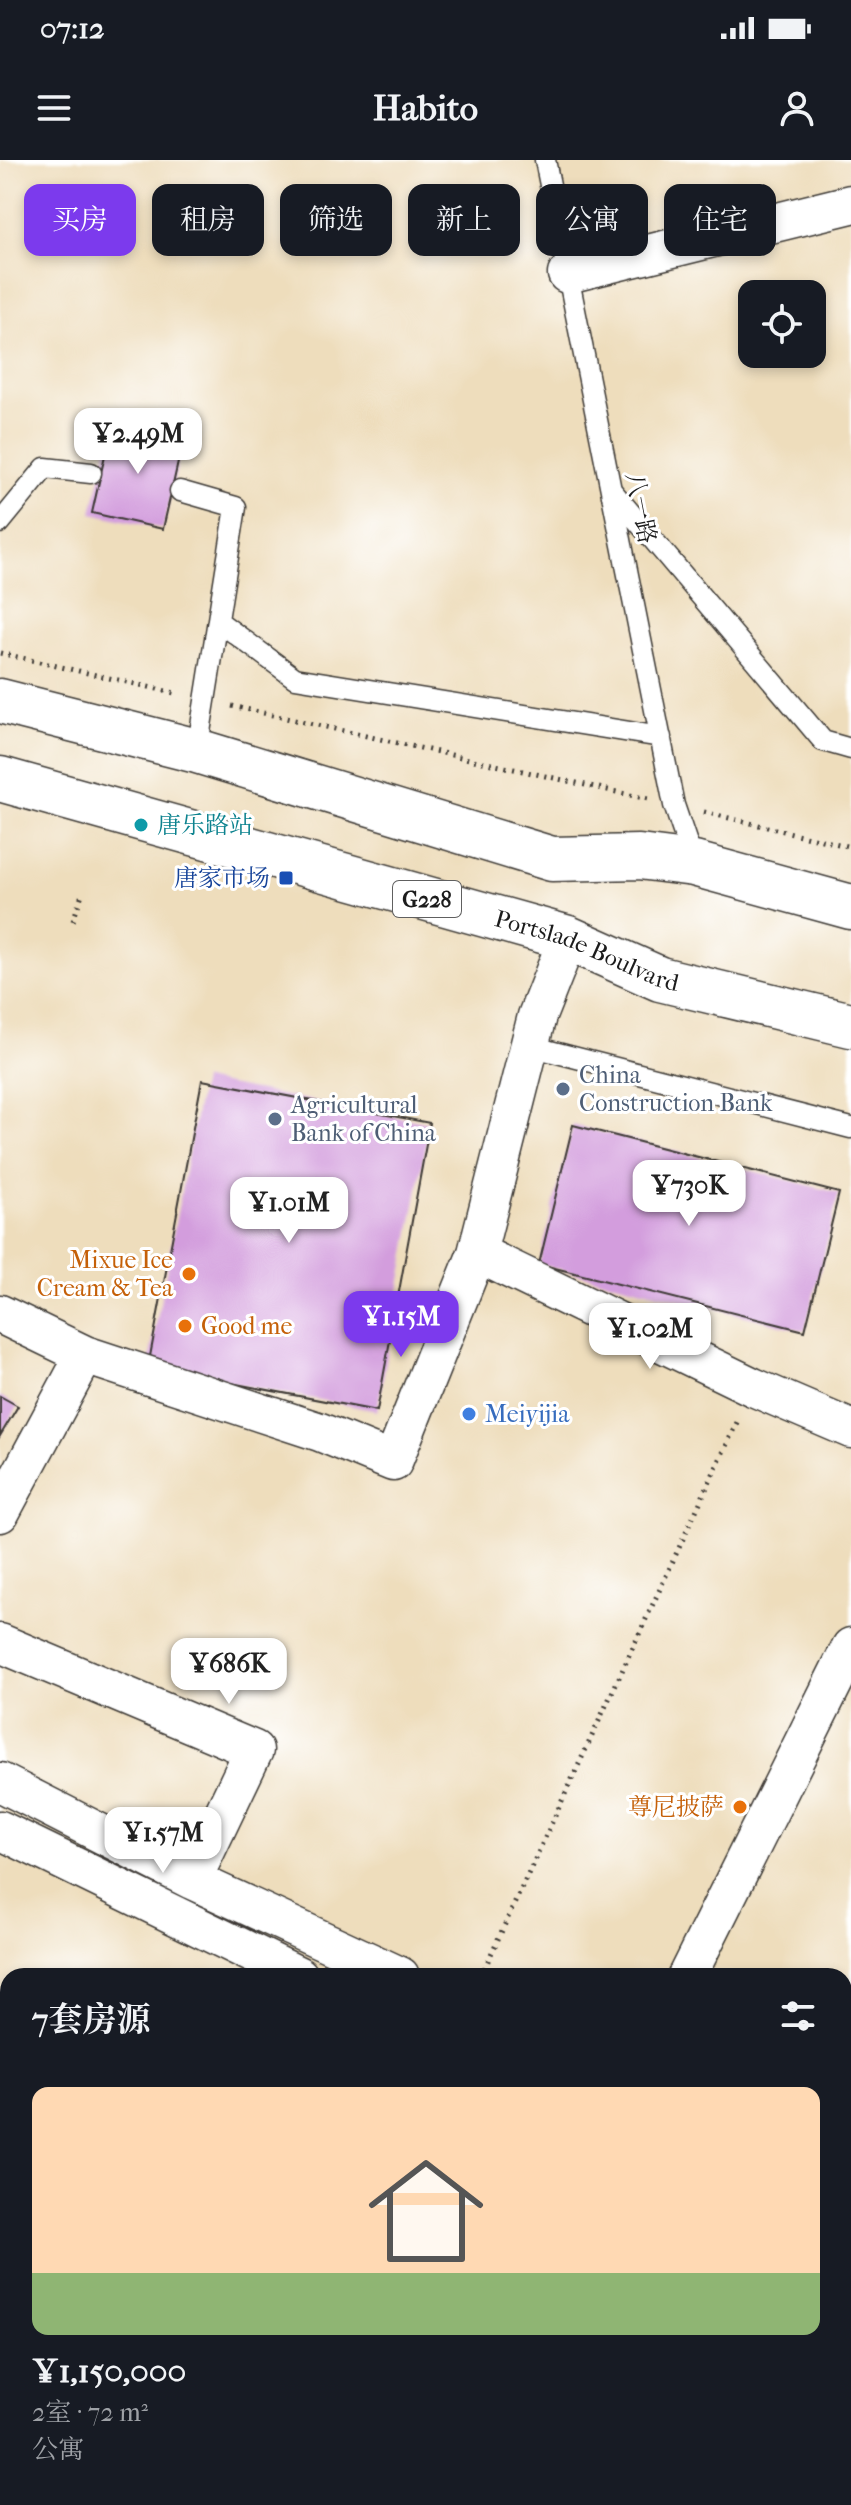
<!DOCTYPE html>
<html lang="zh">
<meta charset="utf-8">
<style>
:root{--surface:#171b24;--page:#20242c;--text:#f1f3f6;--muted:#9ea1a6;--accent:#7c3aed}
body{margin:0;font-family:"IM FELL French Canon","Noto Serif SC",serif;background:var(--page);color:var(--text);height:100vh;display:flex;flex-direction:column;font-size:30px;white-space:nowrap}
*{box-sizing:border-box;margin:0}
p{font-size:26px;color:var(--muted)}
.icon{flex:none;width:44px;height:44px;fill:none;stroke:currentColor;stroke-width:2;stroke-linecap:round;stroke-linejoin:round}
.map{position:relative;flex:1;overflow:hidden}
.drawer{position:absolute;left:0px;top:1808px;width:852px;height:538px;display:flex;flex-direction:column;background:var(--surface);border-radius:24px 24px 0 0;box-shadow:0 4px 12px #0003}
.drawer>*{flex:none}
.top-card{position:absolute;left:24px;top:24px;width:804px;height:72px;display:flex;gap:16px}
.fabs{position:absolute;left:738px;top:120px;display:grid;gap:16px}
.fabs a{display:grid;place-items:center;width:88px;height:88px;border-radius:16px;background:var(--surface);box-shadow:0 4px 12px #0003;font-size:40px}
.price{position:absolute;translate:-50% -68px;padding:0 18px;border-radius:16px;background:#fff;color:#222;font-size:26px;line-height:52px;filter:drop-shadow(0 2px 4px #0008)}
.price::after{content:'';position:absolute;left:50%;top:48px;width:24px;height:18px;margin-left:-12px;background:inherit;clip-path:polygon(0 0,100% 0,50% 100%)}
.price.current{background:var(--accent);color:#fff}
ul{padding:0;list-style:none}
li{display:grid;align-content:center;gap:16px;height:424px;padding:0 32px}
li span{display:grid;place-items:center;height:248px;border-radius:16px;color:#555}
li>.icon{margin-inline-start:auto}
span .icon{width:144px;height:144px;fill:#fffc;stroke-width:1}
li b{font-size:34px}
h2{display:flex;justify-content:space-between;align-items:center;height:96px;padding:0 32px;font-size:34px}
.tag{padding:0 28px;border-radius:16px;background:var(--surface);box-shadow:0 4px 12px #0003;font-size:28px;line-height:72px}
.tag.current{background:var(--accent);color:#fff}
.status{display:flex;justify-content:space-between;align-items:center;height:56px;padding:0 40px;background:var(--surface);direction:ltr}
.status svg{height:22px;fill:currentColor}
header{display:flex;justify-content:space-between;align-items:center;height:104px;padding:0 32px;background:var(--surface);font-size:36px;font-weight:800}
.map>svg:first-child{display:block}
</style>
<div class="status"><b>07:12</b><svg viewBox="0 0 49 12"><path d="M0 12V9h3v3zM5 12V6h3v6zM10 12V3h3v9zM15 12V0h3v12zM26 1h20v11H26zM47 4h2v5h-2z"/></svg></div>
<header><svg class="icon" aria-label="menu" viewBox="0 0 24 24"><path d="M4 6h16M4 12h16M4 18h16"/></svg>Habito<svg class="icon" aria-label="person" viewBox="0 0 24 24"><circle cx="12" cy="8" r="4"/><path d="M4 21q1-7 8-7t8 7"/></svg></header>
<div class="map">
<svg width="851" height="2345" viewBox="0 0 851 2345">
<rect width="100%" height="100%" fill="#fff"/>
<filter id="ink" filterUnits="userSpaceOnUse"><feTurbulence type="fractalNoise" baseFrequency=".0125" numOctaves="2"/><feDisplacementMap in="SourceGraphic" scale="16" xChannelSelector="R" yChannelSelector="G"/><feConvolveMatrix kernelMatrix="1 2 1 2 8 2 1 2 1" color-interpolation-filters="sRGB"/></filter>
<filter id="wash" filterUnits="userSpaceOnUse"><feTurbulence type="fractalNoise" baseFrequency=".006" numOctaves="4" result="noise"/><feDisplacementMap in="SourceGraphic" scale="32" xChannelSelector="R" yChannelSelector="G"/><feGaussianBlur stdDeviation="1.8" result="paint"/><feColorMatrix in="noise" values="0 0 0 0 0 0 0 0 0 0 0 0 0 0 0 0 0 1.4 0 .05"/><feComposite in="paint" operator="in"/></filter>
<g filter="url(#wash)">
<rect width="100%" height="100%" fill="#eeddbc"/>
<g id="blocks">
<!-- building -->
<path fill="#d39ddd" d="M112,264l71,16 -20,89 -71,-16z
M202,920l228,43 -53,288 -229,-44z
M573,965l266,68 -34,138 -266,-67z
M0,1236l18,10 -18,30z"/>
</g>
</g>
<g filter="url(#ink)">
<use href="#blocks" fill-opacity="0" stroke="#3c3934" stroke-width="2"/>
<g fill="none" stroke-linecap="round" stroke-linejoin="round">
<defs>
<path id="lane" d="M545,0l129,645 20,59
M180,331l56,16 -39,244
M612,331l211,250 28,8
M0,363l45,-55 46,5
M218,461l77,57 366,59
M530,886l321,82"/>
<path id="street" d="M567,114l284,-70
M477,1093l276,134 98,42
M0,1154l85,41 235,77 73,30 84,-209 60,-237 31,-78
M0,1353l85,-158
M0,1483l254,107 -62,130
M0,1622l192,98 208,96
M0,1670l299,146
M687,1816l164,-329
M844,2081l7,4"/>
<g id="highway">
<path d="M0,541l197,50 355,108 87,-2 55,7 157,43"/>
<path id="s1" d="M0,619l568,159 92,41 191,46"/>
</g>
</defs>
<!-- lane casing -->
<use href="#lane" stroke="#3c3934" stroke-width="23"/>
<!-- street casing -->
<use href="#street" stroke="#3c3934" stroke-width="41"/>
<!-- highway casing -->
<use href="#highway" stroke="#3c3934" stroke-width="47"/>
<!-- path -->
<path stroke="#3c3934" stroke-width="5" stroke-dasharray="2 6" stroke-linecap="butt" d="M0,493l179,41
M232,546l416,93
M704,652l147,35
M73,761l9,-27
M481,1816l258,-558"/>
<!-- lane -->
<use href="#lane" stroke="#fff" stroke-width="20"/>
<!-- street -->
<use href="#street" stroke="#fff" stroke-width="38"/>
<!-- highway -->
<use href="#highway" stroke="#fff" stroke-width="44"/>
</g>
</g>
<!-- markers -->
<circle fill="#0f9aa8" stroke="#fff" stroke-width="3" cx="141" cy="665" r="8"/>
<rect fill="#1a4fb4" stroke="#fff" stroke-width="3" x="278" y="710" width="16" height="16" rx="4"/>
<g fill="#5c6f8a" stroke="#fff" stroke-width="3">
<circle cx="563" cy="929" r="8"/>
<circle cx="275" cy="959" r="8"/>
</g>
<g fill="#e8710a" stroke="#fff" stroke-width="3">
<circle cx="189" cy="1114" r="8"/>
<circle cx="185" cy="1166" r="8"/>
<circle cx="740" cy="1647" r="8"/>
</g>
<circle fill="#3f7fe0" stroke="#fff" stroke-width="3" cx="469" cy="1254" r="8"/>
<g text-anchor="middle" stroke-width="6" stroke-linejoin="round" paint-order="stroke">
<!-- shield labels -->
<rect fill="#fff" stroke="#606060" stroke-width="2" x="393" y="721" width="68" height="36" rx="6"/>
<g font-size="22" font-weight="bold" fill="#1c1c1c">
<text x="427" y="747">G228</text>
</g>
<!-- street labels -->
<g font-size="24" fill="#1c1c1c" stroke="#fff">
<text transform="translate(641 348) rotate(79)" y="8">八一路</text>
<text dy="8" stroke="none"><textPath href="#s1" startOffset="612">Portslade Boulvard</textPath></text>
</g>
<!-- culture labels -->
<g font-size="24" fill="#0d838f" stroke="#fff" text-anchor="start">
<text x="157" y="673">唐乐路站</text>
</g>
<!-- transit labels -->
<g font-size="24" fill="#164399" stroke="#fff" text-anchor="end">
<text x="270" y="726">唐家市场</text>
</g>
<!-- service labels -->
<g font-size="24" fill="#4e5e75" stroke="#fff" text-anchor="start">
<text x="579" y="923">China<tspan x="579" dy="28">Construction Bank</tspan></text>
<text x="291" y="953">Agricultural<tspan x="291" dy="28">Bank of China</tspan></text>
</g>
<!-- food labels -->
<g font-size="24" fill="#c56008" stroke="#fff" text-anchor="end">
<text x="173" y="1108">Mixue Ice<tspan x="173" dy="28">Cream &amp; Tea</tspan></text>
<text x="201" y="1174" text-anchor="start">Good me</text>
<text x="724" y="1655">尊尼披萨</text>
</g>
<!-- shop labels -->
<g font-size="24" fill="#366cbe" stroke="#fff" text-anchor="start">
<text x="485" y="1262">Meiyijia</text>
</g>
</g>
</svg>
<div class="fabs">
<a><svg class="icon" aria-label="locate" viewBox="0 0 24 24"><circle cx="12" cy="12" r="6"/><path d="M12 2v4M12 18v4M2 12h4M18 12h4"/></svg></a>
</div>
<b class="price" style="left:138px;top:316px">¥2.49M</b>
<b class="price" style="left:689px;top:1068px">¥730K</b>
<b class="price" style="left:289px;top:1085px">¥1.01M</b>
<b class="price current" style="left:401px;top:1199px">¥1.15M</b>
<b class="price" style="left:650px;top:1211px">¥1.02M</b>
<b class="price" style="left:229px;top:1546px">¥686K</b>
<b class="price" style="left:163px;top:1715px">¥1.57M</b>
<div class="top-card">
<a class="tag current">买房</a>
<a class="tag">租房</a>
<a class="tag">筛选</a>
<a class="tag">新上</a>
<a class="tag">公寓</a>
<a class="tag">住宅</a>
</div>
<section class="drawer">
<h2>7套房源<svg class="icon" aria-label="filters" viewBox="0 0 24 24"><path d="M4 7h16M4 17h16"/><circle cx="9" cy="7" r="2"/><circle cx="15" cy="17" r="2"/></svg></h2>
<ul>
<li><span style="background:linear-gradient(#ffd9b3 75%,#8fb573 0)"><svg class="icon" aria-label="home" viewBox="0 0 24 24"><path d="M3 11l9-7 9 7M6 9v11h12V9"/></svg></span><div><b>¥1,150,000</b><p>2室 · 72 m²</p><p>公寓</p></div></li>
</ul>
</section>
</div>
